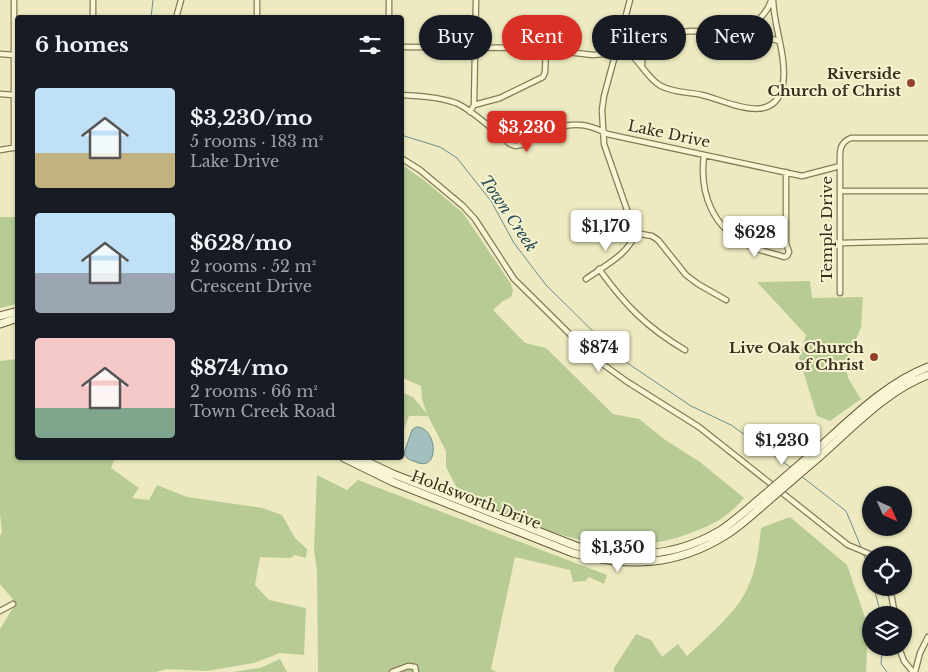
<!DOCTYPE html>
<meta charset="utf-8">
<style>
:root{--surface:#171b24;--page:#242831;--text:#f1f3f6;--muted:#9ea1a6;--accent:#d93025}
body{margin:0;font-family:"Libre Baskerville",serif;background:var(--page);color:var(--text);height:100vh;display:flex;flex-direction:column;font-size:19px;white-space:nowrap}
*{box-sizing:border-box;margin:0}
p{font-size:16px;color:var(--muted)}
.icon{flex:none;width:28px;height:28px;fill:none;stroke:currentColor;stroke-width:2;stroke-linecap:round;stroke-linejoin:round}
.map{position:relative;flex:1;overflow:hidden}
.side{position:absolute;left:15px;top:15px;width:389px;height:445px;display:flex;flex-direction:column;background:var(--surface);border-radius:5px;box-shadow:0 1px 4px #0004}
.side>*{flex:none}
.guide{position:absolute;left:419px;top:15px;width:434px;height:45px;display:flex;gap:10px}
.needle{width:32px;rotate:135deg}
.tools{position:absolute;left:862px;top:486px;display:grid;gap:10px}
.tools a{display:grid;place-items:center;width:50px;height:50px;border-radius:50%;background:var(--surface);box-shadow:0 1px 4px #0004;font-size:25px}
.price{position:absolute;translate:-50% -42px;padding:0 11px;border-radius:5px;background:#fff;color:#222;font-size:16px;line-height:32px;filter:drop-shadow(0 1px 2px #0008)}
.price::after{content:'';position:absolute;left:50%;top:30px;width:15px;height:11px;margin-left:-8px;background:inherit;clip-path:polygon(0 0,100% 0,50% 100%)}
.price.on{background:var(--accent);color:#fff}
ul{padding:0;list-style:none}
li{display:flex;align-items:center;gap:15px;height:125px;padding:0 20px}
li span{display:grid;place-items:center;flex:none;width:140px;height:100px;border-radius:5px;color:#555}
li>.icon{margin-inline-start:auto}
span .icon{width:60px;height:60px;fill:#fffc;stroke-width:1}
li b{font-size:21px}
h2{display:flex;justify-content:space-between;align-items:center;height:60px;padding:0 20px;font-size:21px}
.chip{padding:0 18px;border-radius:22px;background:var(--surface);box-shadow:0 1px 4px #0004;font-size:18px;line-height:45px}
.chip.on{background:var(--accent);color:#fff}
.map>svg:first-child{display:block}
</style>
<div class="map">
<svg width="928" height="672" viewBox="0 0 928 672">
<rect width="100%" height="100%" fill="#edeac1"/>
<!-- green -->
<path fill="#b8cb95" d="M401,164l24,17 38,32 48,71 2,7 -2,6 -8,4 -10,9 32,33 21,5 67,66 26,5 25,20 36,23 44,36c-17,20 -32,27 -56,36 -83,30 -152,-8 -227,-38l-15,-29v-16l-18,-35h-19l-8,20v-44l12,5 14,17 -5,-15 -1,-13 -20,-9z
M0,217h18l-1,87 -17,4z
M810,281l2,17 51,-1 -2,31 -16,35 3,15 13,21 -31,22 -13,-5 -18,-58 7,-23 -49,-53z
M17,359l1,99h97l-4,10 28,20 -7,10 17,2 8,-15 30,12 75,11 20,7 13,23 12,11 -1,9 -11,-3 -5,3 -30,-1 -5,28 14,15 37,8 -2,47 -24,-2 -26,10 -47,8 -40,-2 -11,3h-156v-43l16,-26 -16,-19v-48l2,-4 -2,-18v-153z
M317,475l30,15 11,-10 249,95 -3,9 -15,-7 -4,4 -12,1 -3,-12 -55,-13 -24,112 6,3h-179l-1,-100 -3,-23z
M790,517l57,48 21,61 -2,46h-252v-4l22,-34 15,6 11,17 16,-13 9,12c19,-18 50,-44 60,-67 9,-19 12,-40 14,-61z
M280,659l7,13h-54l27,-4z"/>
<!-- water -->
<path fill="#a4c0be" stroke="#6b8d8c" d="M416,427c21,-1 25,46 0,35 -6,-2 -10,-3 -12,-9l8,-23z"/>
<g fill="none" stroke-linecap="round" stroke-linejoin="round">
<!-- stream -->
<path stroke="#6b8d8c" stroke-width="1" d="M151,18l2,-18
M401,135l39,12 17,11 34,43 23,42 32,42 74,73 71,48 40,19 59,42
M801,476l45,35 15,36
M863,553l8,20
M874,588l7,27
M882,648l-1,16 6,8"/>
<defs>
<path id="street" d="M14,0v148
M93,0v18
M257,0v18
M389,0v18
M176,18l5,-18
M737,31c15,-4 29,-15 34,-30
M401,47l132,1 60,7 10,-1 20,-5c17,9 22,28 38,37 13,7 28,6 41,9 26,6 73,33 81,-11 4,-28 -9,-56 -10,-84
M623,49l44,-15 24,-3 64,3 24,7
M0,54l14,1
M642,65v-15l5,-8
M0,94l14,1
M401,95c19,1 37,2 55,8 15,6 41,30 54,41l5,2 6,-1c30,-15 53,-31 86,-11l195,42 38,-10c0,-13 -2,-23 11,-28h77
M474,105l26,-7 43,-21 2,-5 1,-23
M470,112l4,-7 2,-105
M0,150l18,-3
M704,155c-5,39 9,74 46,91 10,5 23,7 34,11l3,-1 2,-4 -3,-9v-71
M401,158l19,12 43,36 12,13 39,60 79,78 33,24 73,46 149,118 24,10
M840,166v127
M840,191h88
M635,233l17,3 6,4 28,35 12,9 28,16
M840,243l88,-2
M599,269c26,36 47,58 86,81
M586,279c16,-12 44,-25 49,-46l-31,-89 -2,-34 2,-14 26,-96
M890,588l5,27
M0,611l13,-7
M899,648l5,13 9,11
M392,672l16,-6 7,1 1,5
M915,672l5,-19 8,-16"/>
<path id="secondary" d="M0,316l18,-5
M0,324l18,-6
M814,452c35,-31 70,-68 114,-85
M819,457c32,-28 68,-67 109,-82
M344,458l49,24 180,71c55,15 104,13 153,-18 15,-9 28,-22 42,-34
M359,458l34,16 183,72c50,14 100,11 145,-16 15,-10 29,-23 42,-34"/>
</defs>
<!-- street casing -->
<use href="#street" stroke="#867b59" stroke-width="7"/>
<!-- secondary casing -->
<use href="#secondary" stroke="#685c3c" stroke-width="9"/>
<!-- street -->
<use href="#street" stroke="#f8f6d4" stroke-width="4.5"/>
<!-- secondary -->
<use href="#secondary" stroke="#f8f6d4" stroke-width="7"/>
<defs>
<path id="secondary-bridge" d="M763,496l51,-44
M768,501l51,-44"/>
</defs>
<!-- secondary-bridge casing -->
<use href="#secondary-bridge" stroke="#685c3c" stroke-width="9" stroke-linecap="butt"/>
<!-- secondary-bridge -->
<use href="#secondary-bridge" stroke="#f8f6d4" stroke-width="7"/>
</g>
<!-- markers -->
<g fill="#94412a" stroke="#f5f3d0" stroke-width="2">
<circle cx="911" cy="83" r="5"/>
<circle cx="874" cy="357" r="5"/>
</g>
<g text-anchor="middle" stroke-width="4" stroke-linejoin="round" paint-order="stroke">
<!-- poi labels -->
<g font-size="15" font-weight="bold" fill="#362f1d" stroke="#f5f3d0" text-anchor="end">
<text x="901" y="79">Riverside<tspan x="901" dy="17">Church of Christ</tspan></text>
<text x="864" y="353">Live Oak Church<tspan x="864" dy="17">of Christ</tspan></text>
</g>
<!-- street labels -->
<g font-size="15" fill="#362f1d" stroke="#f5f3d0">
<text transform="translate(669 134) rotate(12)" y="5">Lake Drive</text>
<text transform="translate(827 229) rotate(-90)" y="5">Temple Drive</text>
<text transform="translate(476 500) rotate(21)" y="5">Holdsworth Drive</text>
</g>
<!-- water labels -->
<g font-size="16" font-style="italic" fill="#2c4f56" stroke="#f5f3d0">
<text transform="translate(509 213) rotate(56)" y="6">Town Creek</text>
</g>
</g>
</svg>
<div class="tools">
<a><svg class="needle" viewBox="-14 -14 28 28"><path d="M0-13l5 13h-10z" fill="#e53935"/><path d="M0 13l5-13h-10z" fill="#9ea1a6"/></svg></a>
<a><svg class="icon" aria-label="locate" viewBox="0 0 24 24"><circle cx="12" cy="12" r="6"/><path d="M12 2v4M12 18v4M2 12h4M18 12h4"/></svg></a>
<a><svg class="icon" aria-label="layers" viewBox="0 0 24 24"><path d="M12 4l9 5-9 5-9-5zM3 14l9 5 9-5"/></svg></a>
</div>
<b class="price on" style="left:527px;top:153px">$3,230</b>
<b class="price" style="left:606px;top:252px">$1,170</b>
<b class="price" style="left:755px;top:258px">$628</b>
<b class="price" style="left:599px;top:373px">$874</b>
<b class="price" style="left:782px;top:466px">$1,230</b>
<b class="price" style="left:618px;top:573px">$1,350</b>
<div class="guide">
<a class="chip">Buy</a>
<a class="chip on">Rent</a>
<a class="chip">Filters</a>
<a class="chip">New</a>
</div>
<section class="side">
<h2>6 homes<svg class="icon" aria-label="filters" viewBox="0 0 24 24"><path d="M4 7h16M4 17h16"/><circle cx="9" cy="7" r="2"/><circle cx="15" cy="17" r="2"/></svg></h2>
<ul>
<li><span style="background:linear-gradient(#bfe0f5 65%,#c2b280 0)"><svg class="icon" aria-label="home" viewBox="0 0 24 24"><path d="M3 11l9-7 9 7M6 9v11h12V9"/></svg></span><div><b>$3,230/mo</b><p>5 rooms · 183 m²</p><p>Lake Drive</p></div></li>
<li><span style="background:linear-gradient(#bfe0f5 60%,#9aa5b1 0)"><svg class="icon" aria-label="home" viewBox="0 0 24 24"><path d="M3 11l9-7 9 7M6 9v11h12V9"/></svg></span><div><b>$628/mo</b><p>2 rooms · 52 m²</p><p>Crescent Drive</p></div></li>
<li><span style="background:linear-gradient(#f6c9c9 70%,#7fa58c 0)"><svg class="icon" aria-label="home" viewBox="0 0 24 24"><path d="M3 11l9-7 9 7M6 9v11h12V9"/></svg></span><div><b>$874/mo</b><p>2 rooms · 66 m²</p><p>Town Creek Road</p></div></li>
</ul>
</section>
</div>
